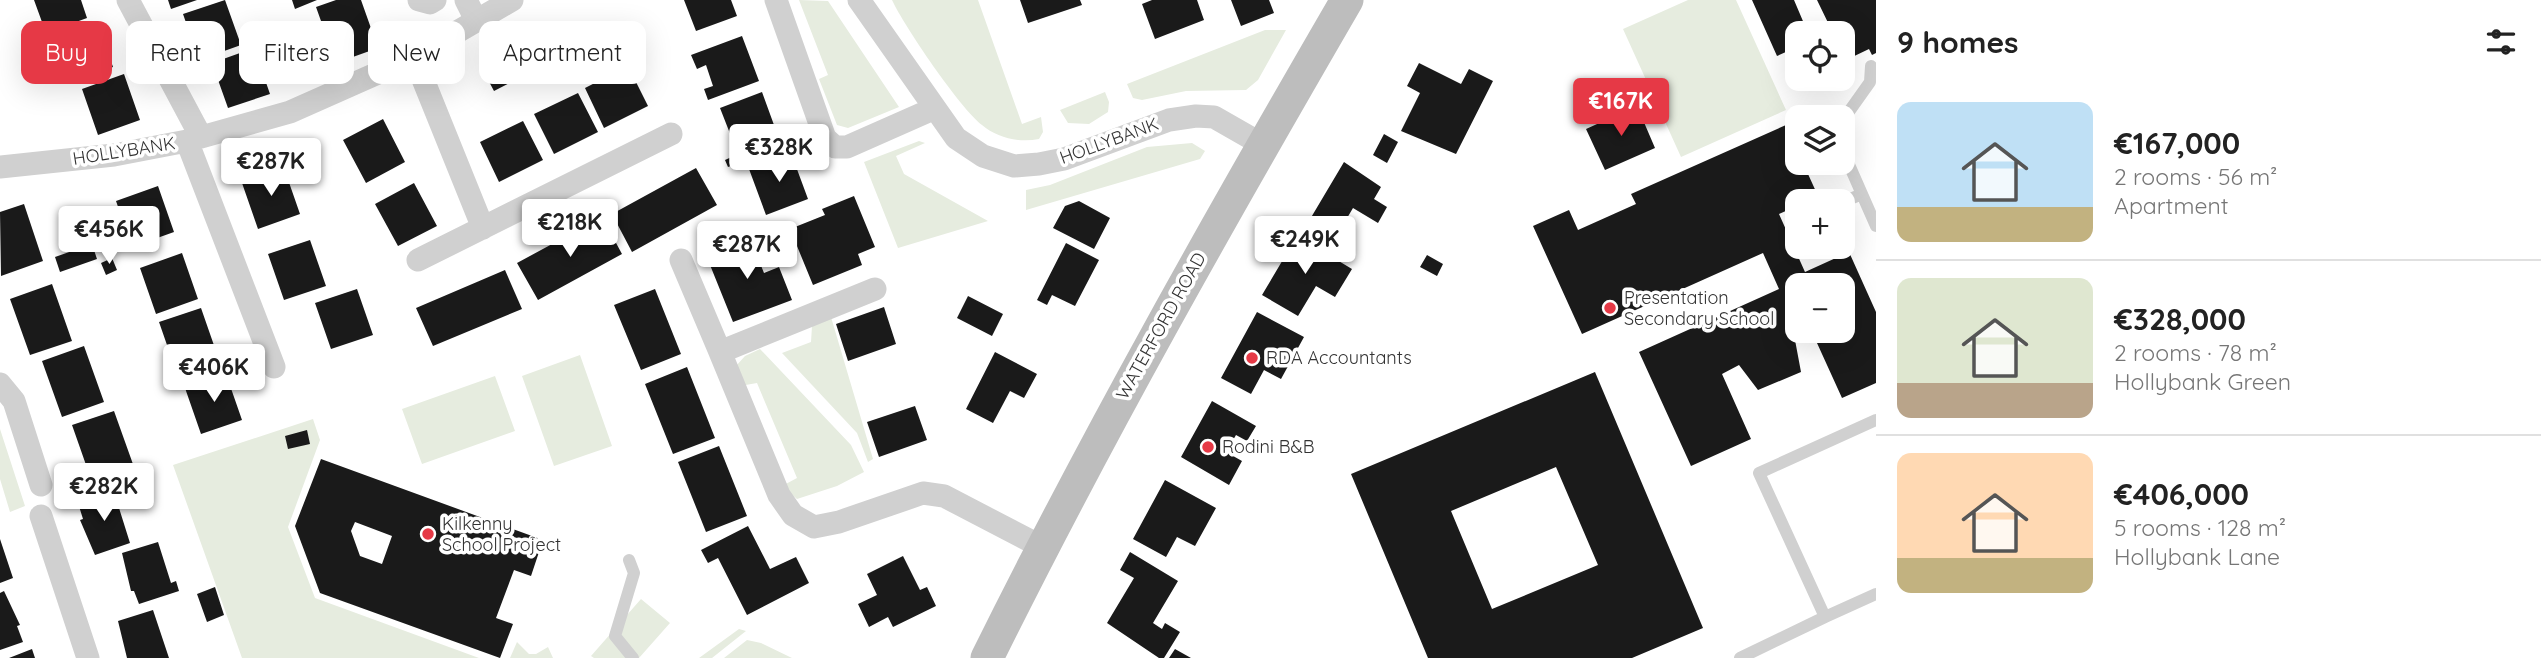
<!DOCTYPE html>
<meta charset="utf-8">
<style>
:root{--surface:#fff;--page:#f2f2f2;--text:#222;--muted:#767676;--line:#e0e0e0;--accent:#e63946}
body{margin:0;font-family:Quicksand,sans-serif;background:var(--page);color:var(--text);height:100vh;display:flex;flex-direction:column;font-size:26px;white-space:nowrap}
*{box-sizing:border-box;margin:0}
p{font-size:23px;color:var(--muted)}
.icon{flex:none;width:38px;height:38px;fill:none;stroke:currentColor;stroke-width:2;stroke-linecap:round;stroke-linejoin:round}
.map{position:relative;flex:1;overflow:hidden}
.details{display:flex;flex-direction:column;background:var(--surface);width:665px}
.details>*{flex:none}
.guide{position:absolute;left:21px;top:21px;width:665px;height:63px;display:flex;gap:14px}
.controls{position:absolute;left:1785px;top:21px;display:grid;gap:14px}
.controls a{display:grid;place-items:center;width:70px;height:70px;border-radius:14px;background:var(--surface);box-shadow:0 7px 28px #0002;font-size:35px}
.price{position:absolute;translate:-50% -60px;padding:0 16px;border-radius:7px;background:#fff;color:#222;font-size:23px;line-height:46px;filter:drop-shadow(0 2px 4px #0008)}
.price::after{content:'';position:absolute;left:50%;top:42px;width:21px;height:16px;margin-left:-10px;background:inherit;clip-path:polygon(0 0,100% 0,50% 100%)}
.price.active{background:var(--accent);color:#fff}
ul{padding:0;list-style:none}
li{display:flex;align-items:center;gap:21px;height:175px;padding:0 21px}
li+li{border-top:2px solid var(--line)}
li span{display:grid;place-items:center;flex:none;width:196px;height:140px;border-radius:14px;color:#555}
li>.icon{margin-inline-start:auto}
span .icon{width:84px;height:84px;fill:#fffc;stroke-width:1}
li b{font-size:30px}
h2{display:flex;justify-content:space-between;align-items:center;height:84px;padding:0 21px;font-size:30px}
.chip{padding:0 24px;border-radius:14px;background:var(--surface);box-shadow:0 7px 28px #0002;font-size:24px;line-height:63px}
.chip.active{background:var(--accent);color:#fff}
main{display:flex;flex:1;min-height:0}
.map>svg:first-child{display:block}
</style>
<main>
<div class="map">
<svg width="1876" height="658" viewBox="0 0 1876 658">
<rect width="100%" height="100%" fill="#fff"/>
<!-- green -->
<path fill="#e6ecdf" d="M799,0l29,1 71,106 -51,21 -11,-3 -18,-46 9,-4z
M892,0h86l44,124 19,-7 2,15 -4,7c-19,4 -42,-1 -57,-14 -22,-17 -78,-99 -90,-125z
M1688,0h48l50,110 -105,47 -58,-128z
M1265,30h21l-28,50 -12,10 -60,1 -44,9 -9,-2 -6,-14z
M1105,92l4,10 -1,10 -19,12 -21,-1 -8,-13z
M919,141l6,2 -29,13 8,18 84,47 -90,27 -34,-86z
M1192,143l13,8 -5,8 -174,51v-20l24,-5 97,-38z
M831,317l42,142 -5,3 -11,-29 -75,-80 29,-11 1,-16z
M760,349l91,96 13,27 -27,14 -40,13 -15,-13 15,-8 -40,-95 -17,3 -4,-20 9,-10z
M580,355l32,91 -58,20 -32,-90z
M495,376l20,55 -93,33 -20,-55z
M313,419l7,21 -32,87 27,71 164,60h-237l-69,-193z
M0,429l25,77 -15,6 -10,-33z
M641,599l29,24 -31,35h-45l-3,-2z
M739,629l7,2 -34,27h-13z
M747,640l14,3 31,15h-68z
M517,642l12,12h7l12,-7 5,11h-43z"/>
<!-- building -->
<path fill="#1a1a1a" fill-rule="evenodd" d="M34,0h47l6,18 -41,15z
M168,0h29l-26,9z
M225,0l16,45 -42,15 -16,-46z
M292,0h25l-22,9z
M336,0h25l17,48 -42,15 -20,-56z
M684,0h47l6,16 -41,15z
M1020,0h60l2,5 -54,18z
M1152,0h45l7,20 -49,19 -13,-35z
M1231,0h38l5,13 -33,13z
M1752,0h42l14,33h-11v14l-20,9z
M1817,0h59v53l-4,2 -3,-6 -23,11 -3,-27h-10z
M97,21l16,46 -42,14 -16,-46z
M515,26l22,43 -43,22 -15,-28 11,-6 -8,-15z
M742,36l17,45 -51,19 -4,-11 9,-3 -7,-21 -9,4 -6,-14z
M254,48l16,46 -42,14 -16,-45z
M1419,63l42,21 8,-15 24,12 -37,73 -55,-23 19,-38 -13,-7z
M628,66l20,40 -44,22 -19,-40z
M124,74l16,46 -42,15 -16,-46z
M762,92l20,55 -54,20 -3,-7 13,-6 -18,-46z
M578,93l20,39 -44,22 -20,-40z
M1637,106l18,42 -50,22 -19,-41z
M383,119l22,43 -39,21 -23,-43z
M523,121l20,39 -44,22 -19,-40z
M1786,125l11,24v14h6l15,33 -21,5v5l-18,8 26,58 44,-20 27,60v71l-34,15 -30,-66 -17,8 6,32 -43,18 -19,-25 -17,9 29,65 -60,27 -52,-114 140,-63 -16,-36 -181,81 -49,-108 36,-16 9,20 58,-26 -5,-10zM1797,285h46v46h-46z
M1384,134l14,8 -11,21 -14,-8z
M791,153l17,46 -42,16 -17,-46z
M1344,162l37,25 -7,12 13,8 -9,16 -25,-15 -23,39 -27,-16z
M284,168l16,46 -42,15 -16,-46z
M696,168l21,37 -85,47 -20,-38z
M414,183l23,43 -39,20 -23,-42z
M158,186l16,46 -42,15 -16,-46z
M854,196l21,51 -17,7 4,11 -49,20 -23,-56 35,-14 -3,-6z
M1079,201l31,17 -16,31 -41,-21 12,-22z
M24,204l19,57 -42,15 -1,-64z
M602,217l20,37 -84,46 -21,-37z
M1297,236l55,33 -17,28 -19,-11 -18,30 -36,-21z
M750,238l14,35 15,-6 13,33 -59,22 -27,-67z
M310,240l16,46 -42,14 -16,-46z
M1066,243l33,17 -24,46 -23,-11 -5,10 -10,-5z
M92,244l5,15 -37,13 -5,-15z
M182,253l16,46 -42,15 -16,-46z
M1427,255l16,9 -6,12 -17,-9z
M112,258l5,12 -11,5 -5,-12z
M505,270l17,39 -89,37 -17,-38z
M52,284l20,57 -42,14 -20,-56z
M357,289l16,46 -42,14 -16,-46z
M655,289l26,65 -40,16 -27,-65z
M968,296l35,18 -11,22 -35,-18z
M884,307l12,37 -48,17 -12,-37z
M201,308l16,46 -42,14 -16,-46z
M1257,312l47,25 -23,42 -17,-9 -13,24 -30,-16z
M84,346l20,56 -42,15 -20,-56z
M995,352l42,22 -13,24 -14,-7 -17,32 -27,-14z
M687,367l28,71 -42,16 -28,-70z
M1595,372l108,256 -71,30h-204l-77,-184zM1556,467l42,98 -106,44 -41,-98z
M226,374l16,46 -41,14 -16,-46z
M1212,401l44,25 -9,15 -11,-6 -10,17 16,9 -13,24 -48,-28z
M915,406l12,34 -48,17 -12,-35z
M114,411l20,56 -42,15 -20,-57z
M307,430l3,14 -22,5 -3,-13z
M719,446l28,70 -41,16 -28,-70z
M321,459l222,81 -12,36 -17,-6 -18,48 17,6 -13,34 -180,-65 -25,-67zM355,522l37,14 -10,28 -22,-8 -9,-25z
M1165,480l51,28 -21,38 -18,-9 -11,20 -33,-18z
M114,492l16,51 -35,12 -15,-35 3,-1 -5,-16z
M748,526l22,43 26,-12 13,26 -62,32 -29,-57 -10,5 -7,-13z
M0,539l13,39 -13,5z
M158,542l13,41 5,-2 3,10 -40,13 -5,-13h-3l-9,-38z
M1130,552l48,29 -25,42 9,6 3,-6 15,9 -16,26h-5l-52,-35 27,-45 -14,-8z
M903,556l17,34 7,-3 9,19 -43,21 -5,-10 -19,10 -11,-23 19,-9 -10,-21z
M215,587l9,28 -17,7 -10,-28z
M4,591l16,34 -3,1 6,16 -23,8v-57z
M153,610l16,48h-42l-9,-37z
M32,649l3,9h-26z
M1175,649l16,9h-22z"/>
<g fill="none" stroke-linecap="round" stroke-linejoin="round">
<!-- service -->
<path stroke="#d0d0d0" stroke-width="12" d="M1843,120l27,-38 1,-16
M1843,151l33,75
M1843,202l19,-8
M1792,221l5,-2
M1876,420l-117,53 66,144 51,-23
M629,560l5,13 -19,63 18,22
M1740,658l85,-41"/>
<!-- minor -->
<path stroke="#d0d0d0" stroke-width="23" d="M128,0l73,137
M419,0l11,3 5,-3
M466,0l10,20
M776,0l49,138 10,9h12l86,-38
M859,0l97,138 27,18 31,10 25,-2 25,-5 105,-39 27,-4 18,1 49,28
M414,57l69,171
M187,141l87,226
M0,167l114,-12 73,-14 103,-29 124,-55 98,-57
M418,260l253,-126
M681,260l39,92
M875,289l-155,63 59,143 14,20 21,12 25,-5 84,-29 21,3 98,51
M0,384l14,17 27,84
M41,516l47,142"/>
<!-- secondary -->
<path stroke="#bdbdbd" stroke-width="33" d="M987,658c111,-224 234,-441 360,-658"/>
</g>
<!-- markers -->
<g fill="#e63946" stroke="#fff" stroke-width="2.5">
<circle cx="1610" cy="308" r="7"/>
<circle cx="1252" cy="358" r="7"/>
<circle cx="1208" cy="447" r="7"/>
<circle cx="428" cy="534" r="7"/>
</g>
<g text-anchor="middle" stroke-width="7" stroke-linejoin="round" paint-order="stroke">
<!-- street labels -->
<g font-size="18" fill="#333" stroke="#fff">
<text transform="translate(1109 141) rotate(-20)" y="6">HOLLYBANK</text>
<text transform="translate(124 151) rotate(-9)" y="6">HOLLYBANK</text>
<text transform="translate(1161 326) rotate(-61)" y="6">WATERFORD ROAD</text>
</g>
<!-- poi labels -->
<g font-size="18" fill="#333" stroke="#fff" text-anchor="start">
<text x="1624" y="304">Presentation<tspan x="1624" dy="21">Secondary School</tspan></text>
<text x="1266" y="364">RDA Accountants</text>
<text x="1222" y="453">Rodini B&amp;B</text>
<text x="442" y="530">Kilkenny<tspan x="442" dy="21">School Project</tspan></text>
</g>
</g>
</svg>
<div class="controls">
<a><svg class="icon" aria-label="locate" viewBox="0 0 24 24"><circle cx="12" cy="12" r="6"/><path d="M12 2v4M12 18v4M2 12h4M18 12h4"/></svg></a>
<a><svg class="icon" aria-label="layers" viewBox="0 0 24 24"><path d="M12 4l9 5-9 5-9-5zM3 14l9 5 9-5"/></svg></a>
<a>+</a>
<a>−</a>
</div>
<b class="price active" style="left:1621px;top:138px">€167K</b>
<b class="price" style="left:779px;top:184px">€328K</b>
<b class="price" style="left:271px;top:198px">€287K</b>
<b class="price" style="left:570px;top:259px">€218K</b>
<b class="price" style="left:109px;top:266px">€456K</b>
<b class="price" style="left:1305px;top:276px">€249K</b>
<b class="price" style="left:747px;top:281px">€287K</b>
<b class="price" style="left:214px;top:404px">€406K</b>
<b class="price" style="left:104px;top:523px">€282K</b>
<div class="guide">
<a class="chip active">Buy</a>
<a class="chip">Rent</a>
<a class="chip">Filters</a>
<a class="chip">New</a>
<a class="chip">Apartment</a>
</div>
</div>
<section class="details">
<h2>9 homes<svg class="icon" aria-label="filters" viewBox="0 0 24 24"><path d="M4 7h16M4 17h16"/><circle cx="9" cy="7" r="2"/><circle cx="15" cy="17" r="2"/></svg></h2>
<ul>
<li><span style="background:linear-gradient(#bfe0f5 75%,#c2b280 0)"><svg class="icon" aria-label="home" viewBox="0 0 24 24"><path d="M3 11l9-7 9 7M6 9v11h12V9"/></svg></span><div><b>€167,000</b><p>2 rooms · 56 m²</p><p>Apartment</p></div></li>
<li><span style="background:linear-gradient(#dfe7d0 75%,#b9a48a 0)"><svg class="icon" aria-label="home" viewBox="0 0 24 24"><path d="M3 11l9-7 9 7M6 9v11h12V9"/></svg></span><div><b>€328,000</b><p>2 rooms · 78 m²</p><p>Hollybank Green</p></div></li>
<li><span style="background:linear-gradient(#ffd9b3 75%,#c2b280 0)"><svg class="icon" aria-label="home" viewBox="0 0 24 24"><path d="M3 11l9-7 9 7M6 9v11h12V9"/></svg></span><div><b>€406,000</b><p>5 rooms · 128 m²</p><p>Hollybank Lane</p></div></li>
</ul>
</section>
</main>
